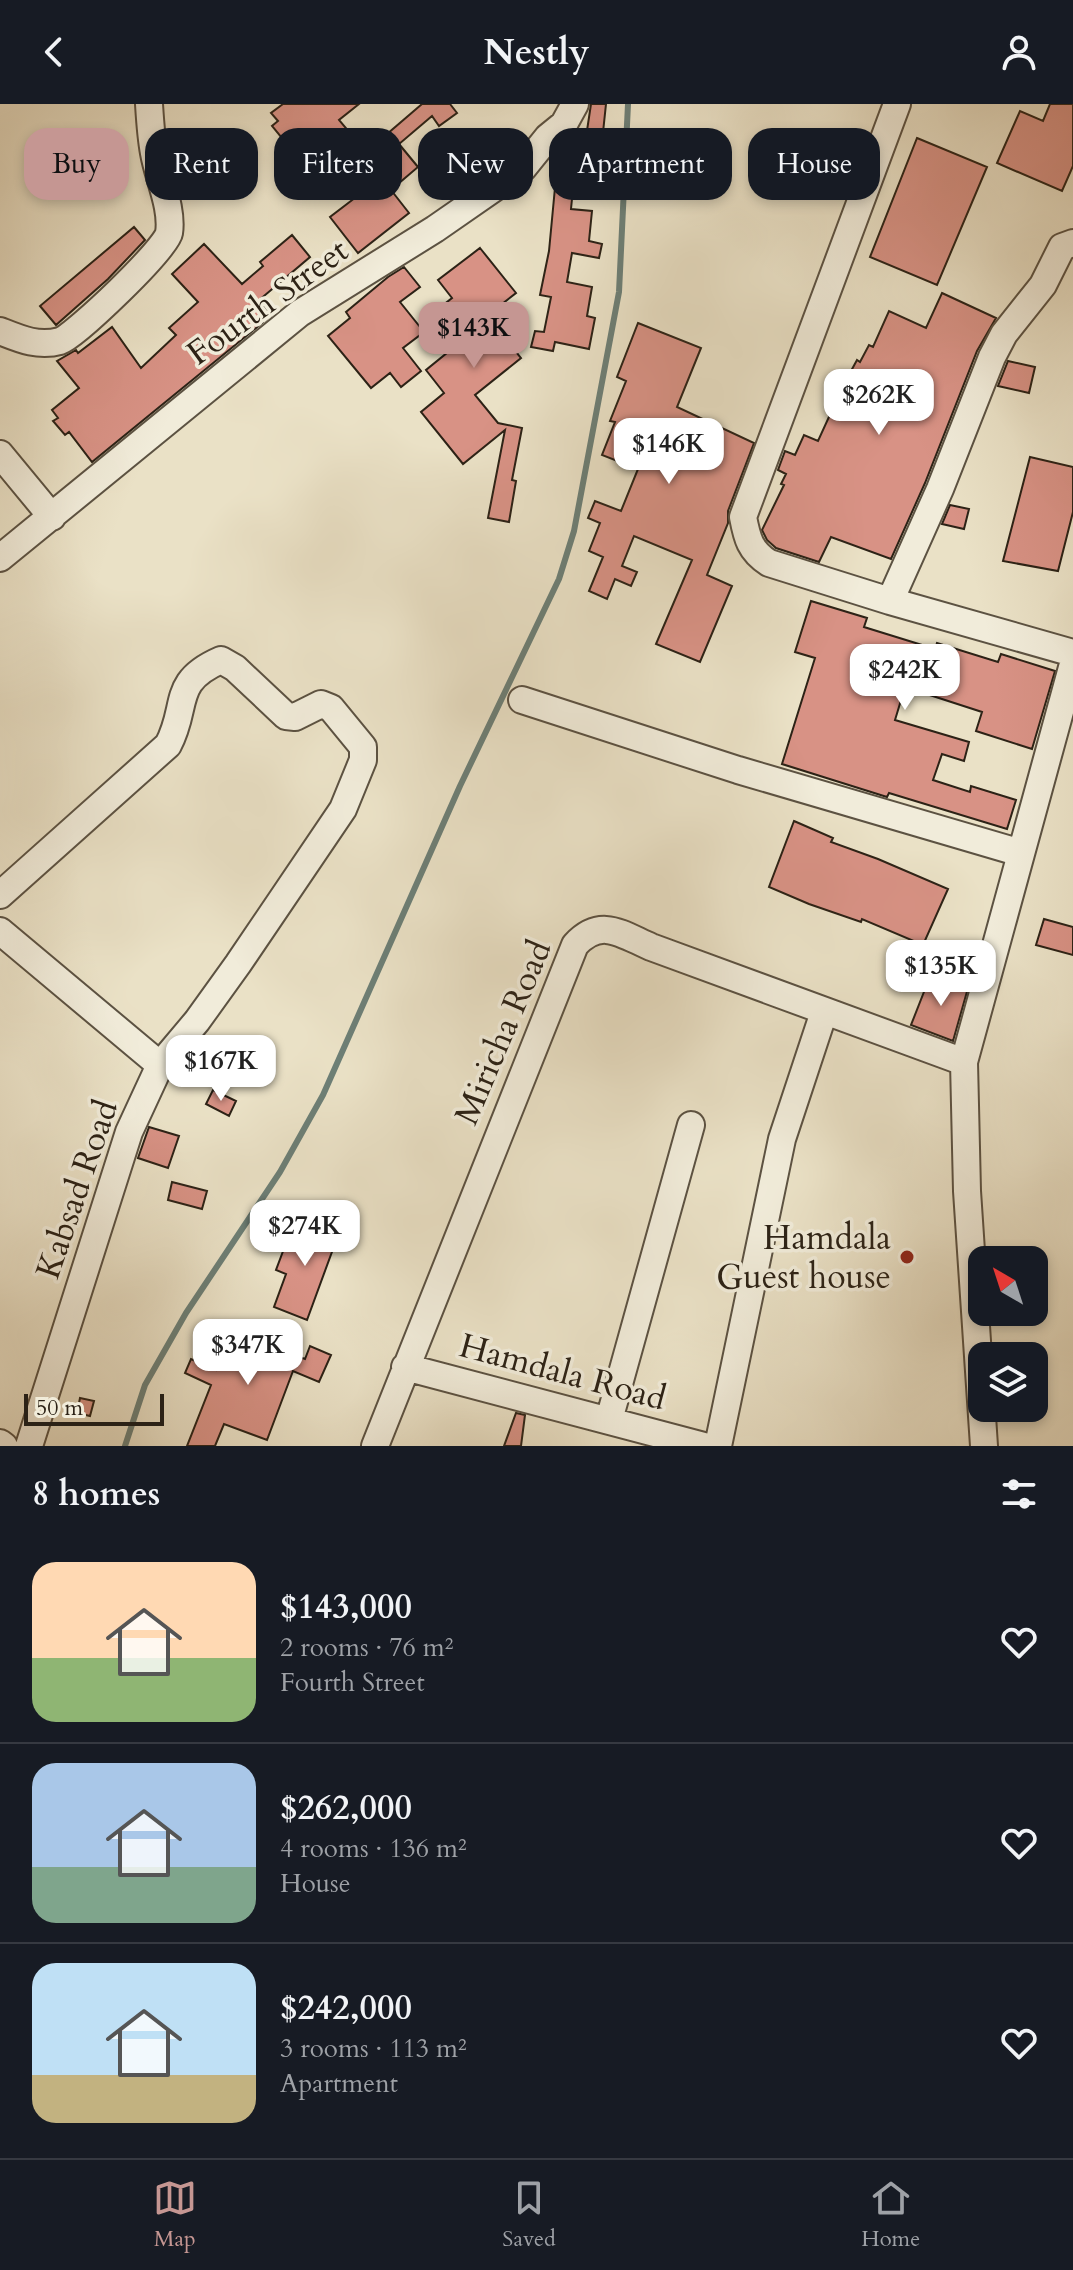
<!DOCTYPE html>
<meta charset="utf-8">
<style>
:root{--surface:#171b24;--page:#20242c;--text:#f1f3f6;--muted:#9ea1a6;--line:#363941;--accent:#c59692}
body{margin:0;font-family:Cardo,serif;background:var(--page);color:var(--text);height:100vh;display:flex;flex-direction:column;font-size:30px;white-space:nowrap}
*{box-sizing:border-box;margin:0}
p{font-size:26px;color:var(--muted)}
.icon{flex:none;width:44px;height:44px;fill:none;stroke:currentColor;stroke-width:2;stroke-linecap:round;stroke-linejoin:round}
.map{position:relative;height:1342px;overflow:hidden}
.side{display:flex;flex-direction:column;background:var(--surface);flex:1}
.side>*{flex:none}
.banner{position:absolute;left:24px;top:24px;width:1026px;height:72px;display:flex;gap:16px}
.needle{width:52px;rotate:321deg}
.buttons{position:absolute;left:968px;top:1142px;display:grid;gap:16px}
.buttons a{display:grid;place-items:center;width:80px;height:80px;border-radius:16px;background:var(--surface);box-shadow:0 4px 12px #0003;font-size:40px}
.scale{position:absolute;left:24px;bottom:20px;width:140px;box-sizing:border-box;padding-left:8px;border:4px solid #2c2216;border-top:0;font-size:22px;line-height:28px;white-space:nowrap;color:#2c2216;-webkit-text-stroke:6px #f1ecda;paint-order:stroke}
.price{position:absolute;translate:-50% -68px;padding:0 18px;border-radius:16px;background:#fff;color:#222;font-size:26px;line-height:52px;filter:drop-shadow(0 2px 4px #0008)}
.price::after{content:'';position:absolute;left:50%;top:48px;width:24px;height:18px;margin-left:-12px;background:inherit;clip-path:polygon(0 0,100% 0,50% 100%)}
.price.selected{background:var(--accent);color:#111}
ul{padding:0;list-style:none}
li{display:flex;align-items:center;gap:24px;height:200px;padding:0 32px}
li+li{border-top:2px solid var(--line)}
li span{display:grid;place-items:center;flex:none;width:224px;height:160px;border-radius:24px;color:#555}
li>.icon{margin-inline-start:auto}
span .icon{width:96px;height:96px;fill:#fffc;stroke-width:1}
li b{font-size:34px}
h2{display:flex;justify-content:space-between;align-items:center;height:96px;padding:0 32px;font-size:34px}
.chip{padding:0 28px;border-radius:24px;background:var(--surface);box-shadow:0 4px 12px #0003;font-size:28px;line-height:72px}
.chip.selected{background:var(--accent);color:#111}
header{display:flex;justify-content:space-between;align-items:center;height:104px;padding:0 32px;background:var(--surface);font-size:36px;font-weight:800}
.dock{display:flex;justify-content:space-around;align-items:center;height:112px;border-top:2px solid var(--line);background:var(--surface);font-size:22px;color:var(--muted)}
.dock a{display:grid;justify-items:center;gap:4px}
.dock .selected{color:var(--accent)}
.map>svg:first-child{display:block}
</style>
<header><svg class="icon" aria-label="back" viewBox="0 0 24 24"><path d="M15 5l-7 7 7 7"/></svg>Nestly<svg class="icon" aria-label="person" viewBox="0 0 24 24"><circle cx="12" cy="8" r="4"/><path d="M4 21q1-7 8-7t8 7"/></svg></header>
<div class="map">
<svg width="1073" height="1342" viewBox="0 0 1073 1342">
<rect width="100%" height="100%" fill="#eae1c6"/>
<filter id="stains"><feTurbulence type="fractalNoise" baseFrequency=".0025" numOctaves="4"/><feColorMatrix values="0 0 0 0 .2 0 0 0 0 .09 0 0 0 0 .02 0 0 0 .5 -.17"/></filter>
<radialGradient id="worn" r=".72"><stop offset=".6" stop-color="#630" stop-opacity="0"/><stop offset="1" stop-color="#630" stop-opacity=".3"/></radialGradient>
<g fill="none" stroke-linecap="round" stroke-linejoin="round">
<!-- stream -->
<path stroke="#6d7f76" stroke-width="6" d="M125,1342l20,-61 41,-72 94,-141 43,-77 137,-309 99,-207 15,-48 45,-239 9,-188"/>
</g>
<!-- building -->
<path fill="#d89285" stroke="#2c2216" stroke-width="2" d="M283,0h76l-20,16 27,32 56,-48h28l7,9 -18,13 -7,-10 -33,28 19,23 -27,23 18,23 -51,40 -28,-36 34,-26 -4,-4 5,-4 -27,-36 -29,24 -37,-45 6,-5 -7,-8z
M591,0h15l-4,38h5l-1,17 -23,-2z
M1050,0h23v62l-11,25 -65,-28 23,-52 23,10z
M917,34l70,29 -50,118 -67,-28z
M556,73l18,2 -3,30 21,2 -3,30 13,3 -3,14 -27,-5 -5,29 25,5 -5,29 8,2 -6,31 -34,-7 -2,9 -22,-4 4,-16 9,1 7,-35 -11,-2 9,-44z
M134,123l11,13 -37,39 -52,46 -16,-19z
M292,131l18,22 -52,44 14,14 -180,147 -23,-30 -4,3 -12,-14 5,-3 -6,-8 27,-22 -22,-27 19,-11 2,3 34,-26 29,41 35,-33 -7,-7 29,-26 -26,-28 32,-30 38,40 21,-18 -3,-4z
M480,144l36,45 -29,23 34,42 -46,37 23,28 24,5 -10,52 4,1 -7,41 -21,-4 17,-88 -42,34 -42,-52 23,-19 -18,-23 22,-18 -25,-31 29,-23 -14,-18z
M404,163l16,20 -20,15 24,30 -21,16 18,23 -20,16 -11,-14 -19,15 -43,-52 22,-18 -4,-6 42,-35z
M942,189l54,25 -19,33 -52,132 -34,76 -60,-22 -12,25 -43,-14 -9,-8 -5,-10 22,-45 -3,-1 5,-10 -8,-4 7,-19 10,4 9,-20 14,6 26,-57 13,-24 3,2 9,-17 4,2 16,-36 37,17z
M638,219l63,25 -24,59 77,36 -26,68v12l-21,52 25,11 -32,76 -44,-18 36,-84 -58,-24 -12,30 15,6 -6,14 -16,-7 -8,20 -18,-8 14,-34 -14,-6 11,-28 -12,-5 7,-17 26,10 17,-42 -36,-14 13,-33 -5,-1 16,-40 -9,-4z
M1008,257l27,6 -6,26 -31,-7z
M1030,353l43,10v45l-15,59 -55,-10z
M950,401l19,4 -5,20 -22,-5z
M811,497l56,17 -3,9 71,22 2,-6 61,19 3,-8 54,17 -23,78 -56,-18 6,-19 -77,-25 -10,33 74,22 -5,19 -22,-7 -9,26 37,12 1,-6 45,14 -9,29 -118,-36 -2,4 -105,-33 33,-106 -20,-6z
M794,717l39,17 -2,4 47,17 70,30 -25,56 -61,-26 -1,3 -52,-18 -40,-17z
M1044,815l29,8v28l-37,-10z
M931,870l37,14 -15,53 -42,-16z
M213,986l23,11 -7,15 -23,-12z
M149,1023l30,9 -11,32 -30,-10z
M172,1078l35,9 -5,18 -34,-9z
M308,1114l32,12 -33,90 -33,-13 12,-33 -10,-4 9,-24 11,4z
M230,1228l75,27 5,-13 21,9 -12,27 -26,-11 -26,69 -43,-16 -9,22h-28l24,-61 -26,-12 6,-14 25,11z
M80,1294l14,3 -4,15 -13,-3z
M516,1309l9,2 -4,31h-17z"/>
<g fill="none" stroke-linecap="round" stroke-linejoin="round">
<defs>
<path id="minor" d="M897,0l-154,413c4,21 7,34 26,46l121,38 183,52
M0,227c20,8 38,16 60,10 15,-5 107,-93 109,-108 4,-25 -11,-56 -15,-80 -3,-16 -4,-33 -5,-49
M0,350l52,63
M0,454l300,-245 135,-84 88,-61 25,-31 16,-13 11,-20
M890,497l50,-112 52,-132 12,-23 39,-49 19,-38 11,-4
M522,596l216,70 283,83
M0,791l168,-150c21,-39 2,-63 53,-85l14,8 51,48 9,1 26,-13 10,4 32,39v13l-20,49 -105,155 -41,57 -37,44
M0,827l160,134 -31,67 -100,314
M405,1263l299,79
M609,1316l82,-295
M0,1339l4,3
M375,1342l200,-501c26,-28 46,-11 76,2l313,115
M718,1342l64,-307 42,-127
M984,1342l-17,-255 -3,-129 109,-398"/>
</defs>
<!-- minor casing -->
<use href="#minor" stroke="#5c5242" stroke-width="30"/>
<!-- minor -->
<use href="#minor" stroke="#f1ecda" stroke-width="26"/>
</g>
<!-- markers -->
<circle fill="#8f2418" stroke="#f1ecda" stroke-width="3" cx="907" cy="1153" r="8"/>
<g text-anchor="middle" stroke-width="7" stroke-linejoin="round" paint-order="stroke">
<!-- street labels -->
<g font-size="34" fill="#2c2216" stroke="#f1ecda">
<text transform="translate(267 197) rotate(-36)" y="12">Fourth Street</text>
<text transform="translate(502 928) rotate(-67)" y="12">Miricha Road</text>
<text transform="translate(76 1085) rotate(-71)" y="12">Kabsad Road</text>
<text transform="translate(563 1267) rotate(15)" y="12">Hamdala Road</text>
</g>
<!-- poi labels -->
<g font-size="34" fill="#2c2216" stroke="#f1ecda" text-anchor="end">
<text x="891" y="1145">Hamdala<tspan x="891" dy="39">Guest house</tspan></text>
</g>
</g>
<rect width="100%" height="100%" filter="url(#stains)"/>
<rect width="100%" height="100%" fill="url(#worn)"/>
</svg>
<div class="buttons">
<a><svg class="needle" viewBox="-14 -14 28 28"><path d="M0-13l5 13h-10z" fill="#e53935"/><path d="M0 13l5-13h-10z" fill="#9ea1a6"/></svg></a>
<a><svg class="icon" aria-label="layers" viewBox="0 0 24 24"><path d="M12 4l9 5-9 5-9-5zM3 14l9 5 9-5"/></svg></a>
</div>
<div class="scale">50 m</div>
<b class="price selected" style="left:474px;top:266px">$143K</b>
<b class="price" style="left:879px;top:333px">$262K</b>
<b class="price" style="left:669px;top:382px">$146K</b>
<b class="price" style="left:905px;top:608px">$242K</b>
<b class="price" style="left:941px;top:904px">$135K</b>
<b class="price" style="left:221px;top:999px">$167K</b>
<b class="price" style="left:305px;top:1164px">$274K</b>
<b class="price" style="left:248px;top:1283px">$347K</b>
<div class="banner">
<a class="chip selected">Buy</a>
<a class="chip">Rent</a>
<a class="chip">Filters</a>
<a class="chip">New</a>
<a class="chip">Apartment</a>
<a class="chip">House</a>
</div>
</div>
<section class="side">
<h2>8 homes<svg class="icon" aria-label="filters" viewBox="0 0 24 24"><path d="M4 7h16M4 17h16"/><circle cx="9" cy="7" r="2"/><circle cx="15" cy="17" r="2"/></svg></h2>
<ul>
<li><span style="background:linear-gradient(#ffd9b3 60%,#8fb573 0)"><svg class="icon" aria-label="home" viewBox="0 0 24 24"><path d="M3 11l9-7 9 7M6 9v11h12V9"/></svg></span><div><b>$143,000</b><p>2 rooms · 76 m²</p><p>Fourth Street</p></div><svg class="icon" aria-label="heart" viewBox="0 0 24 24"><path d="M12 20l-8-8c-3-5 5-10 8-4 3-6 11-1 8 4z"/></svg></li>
<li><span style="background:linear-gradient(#a9c7e8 65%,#7fa58c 0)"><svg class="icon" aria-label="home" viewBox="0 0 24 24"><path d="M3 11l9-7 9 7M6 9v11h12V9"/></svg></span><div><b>$262,000</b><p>4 rooms · 136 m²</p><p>House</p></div><svg class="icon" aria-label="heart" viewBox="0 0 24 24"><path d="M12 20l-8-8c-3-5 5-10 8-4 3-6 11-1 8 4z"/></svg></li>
<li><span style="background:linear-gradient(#bfe0f5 70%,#c2b280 0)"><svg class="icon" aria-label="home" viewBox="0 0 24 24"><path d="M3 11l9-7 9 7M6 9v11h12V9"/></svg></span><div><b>$242,000</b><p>3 rooms · 113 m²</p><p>Apartment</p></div><svg class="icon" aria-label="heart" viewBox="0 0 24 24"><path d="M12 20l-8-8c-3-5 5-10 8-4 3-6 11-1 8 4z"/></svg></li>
</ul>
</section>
<nav class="dock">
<a class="selected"><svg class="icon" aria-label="map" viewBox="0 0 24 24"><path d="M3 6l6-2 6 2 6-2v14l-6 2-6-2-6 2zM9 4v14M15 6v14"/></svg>Map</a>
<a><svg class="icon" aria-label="saved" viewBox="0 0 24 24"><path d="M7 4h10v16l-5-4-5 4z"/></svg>Saved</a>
<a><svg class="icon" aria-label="home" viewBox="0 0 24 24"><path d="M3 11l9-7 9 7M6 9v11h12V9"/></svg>Home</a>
</nav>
